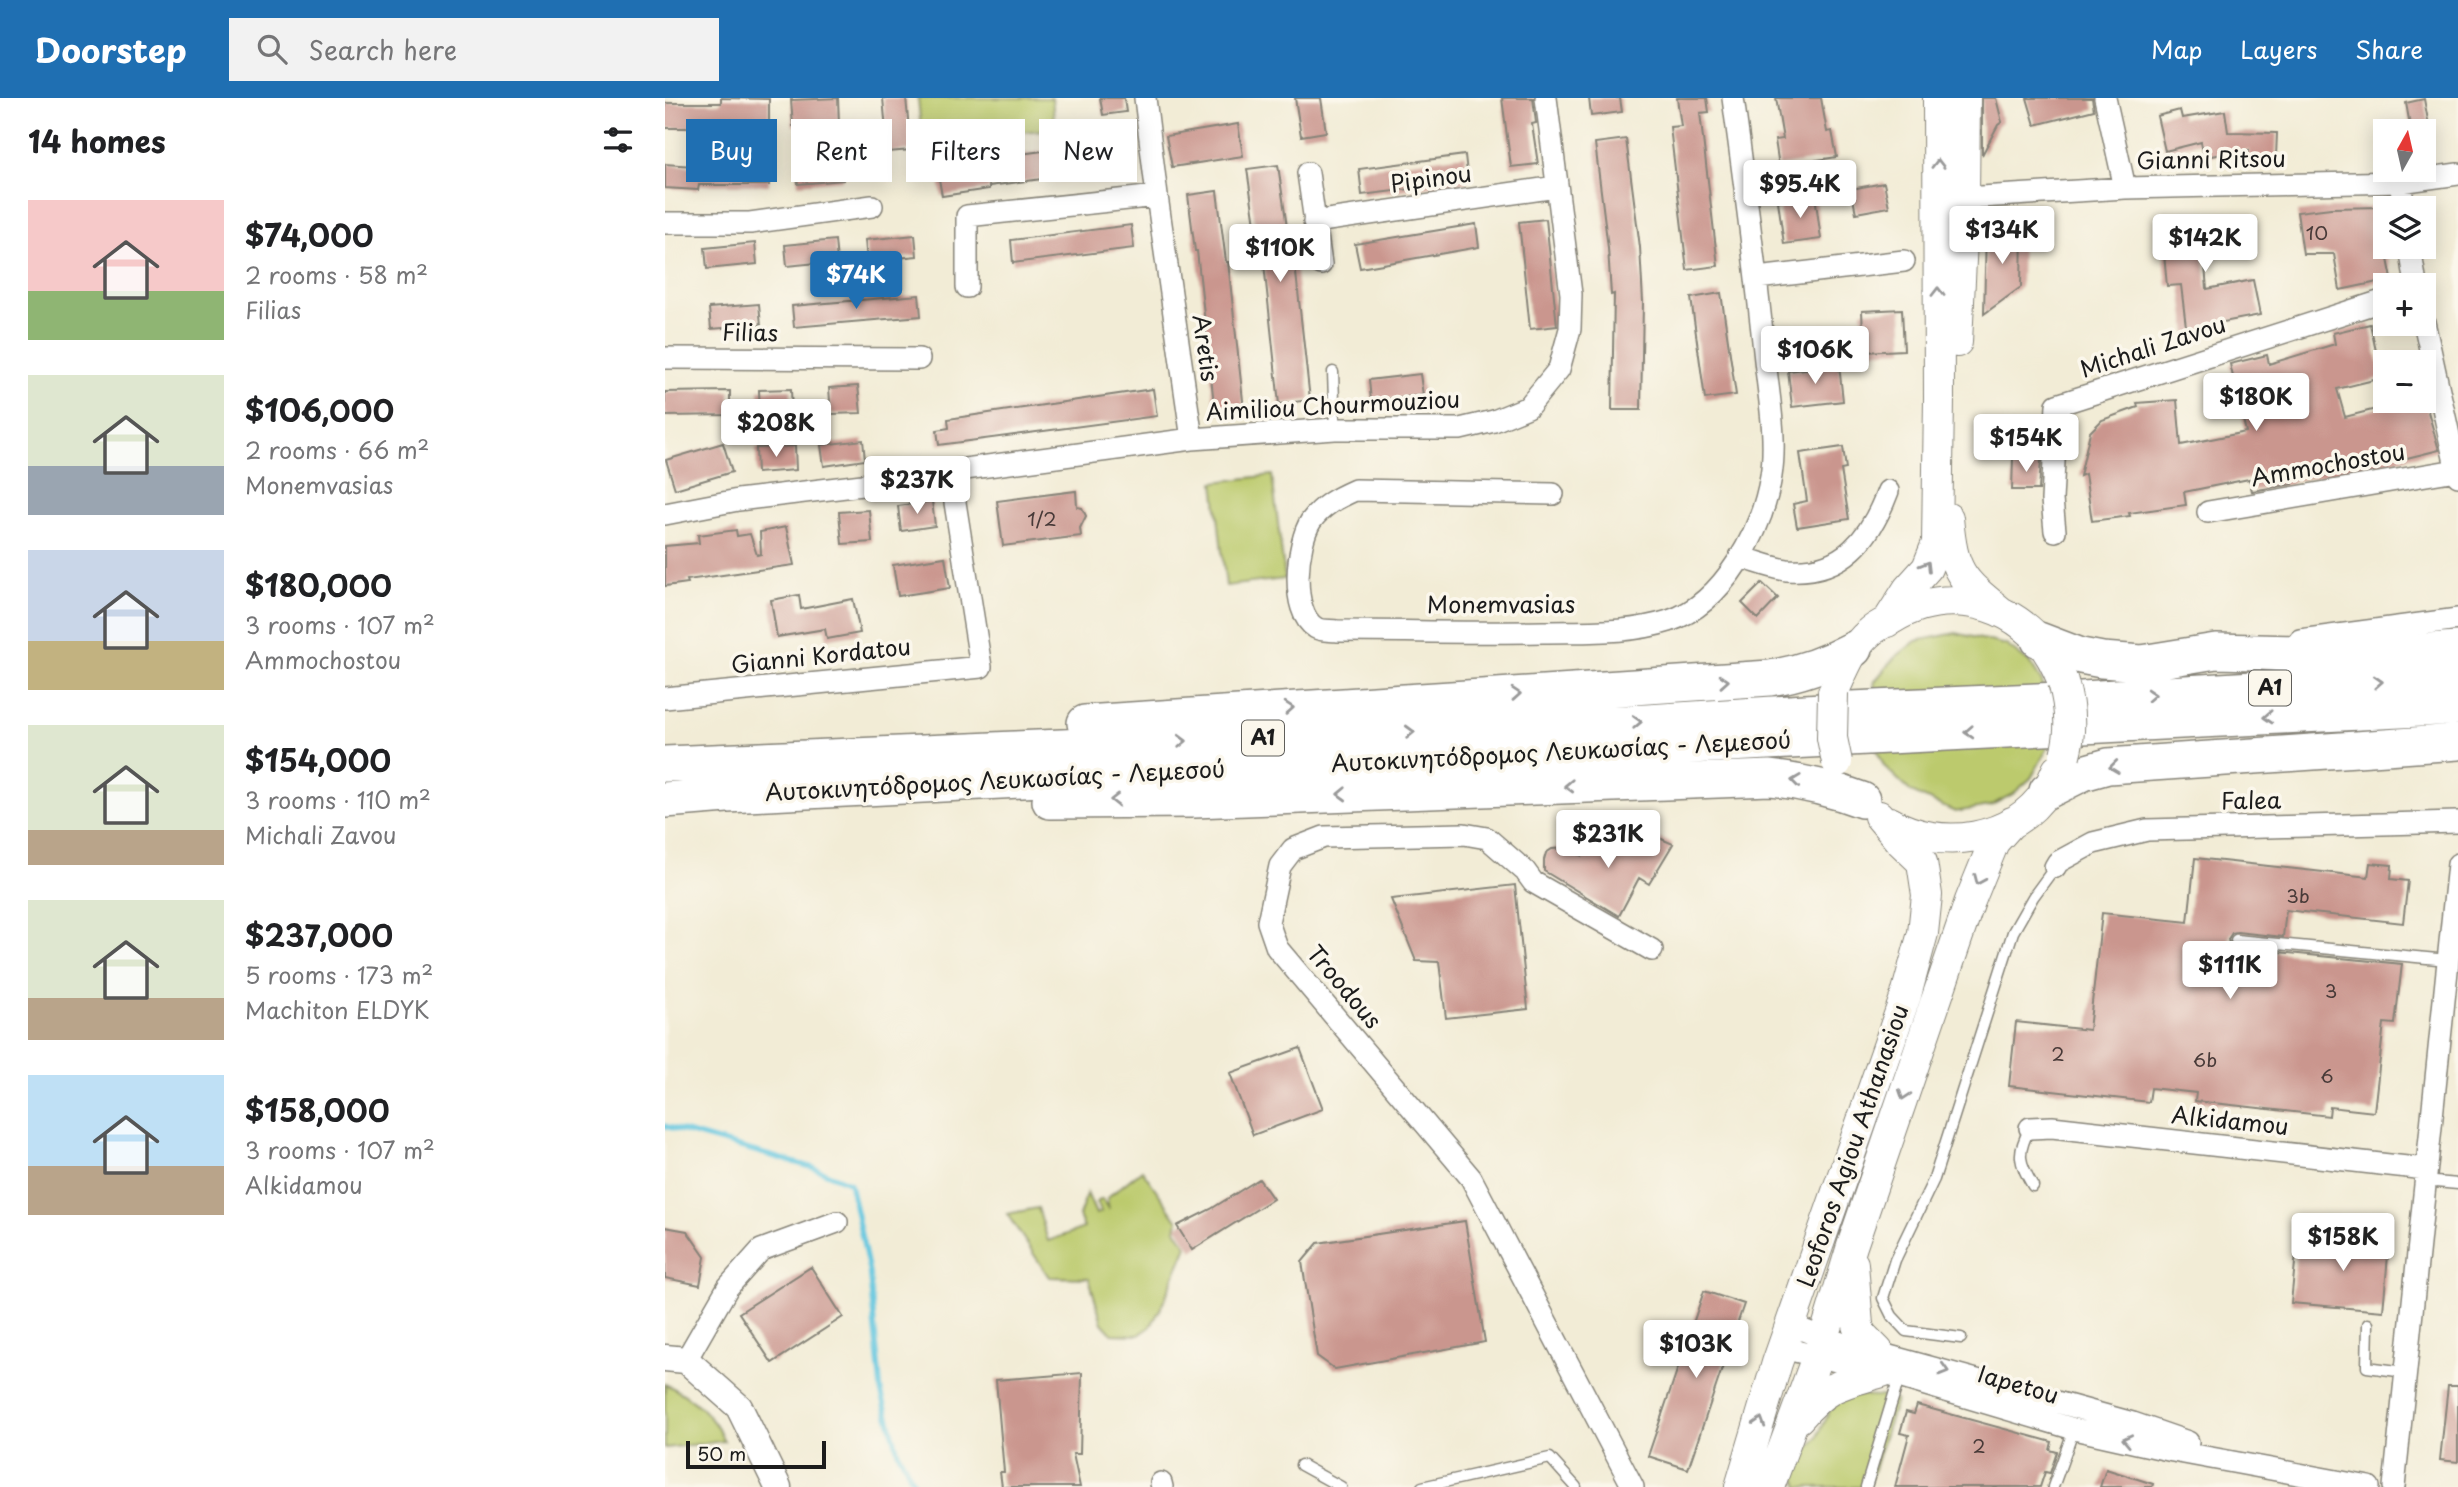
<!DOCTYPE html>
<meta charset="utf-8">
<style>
:root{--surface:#fff;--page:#f2f2f2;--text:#202124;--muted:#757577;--accent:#1f6fb2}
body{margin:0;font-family:"Playpen Sans",sans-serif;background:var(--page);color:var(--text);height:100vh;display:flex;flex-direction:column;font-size:26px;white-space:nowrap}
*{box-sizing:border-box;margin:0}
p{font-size:23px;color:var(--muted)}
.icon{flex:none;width:38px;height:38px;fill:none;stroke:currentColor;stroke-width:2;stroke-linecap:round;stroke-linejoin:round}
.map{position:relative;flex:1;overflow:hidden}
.drawer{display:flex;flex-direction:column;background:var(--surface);width:665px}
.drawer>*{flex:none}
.banner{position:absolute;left:21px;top:21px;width:665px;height:63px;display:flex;gap:14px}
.needle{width:46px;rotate:8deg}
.buttons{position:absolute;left:1708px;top:21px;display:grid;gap:14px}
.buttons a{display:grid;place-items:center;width:63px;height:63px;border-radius:0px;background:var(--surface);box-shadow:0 4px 18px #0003;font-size:35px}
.scale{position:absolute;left:21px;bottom:18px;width:140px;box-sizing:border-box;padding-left:7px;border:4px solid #1c1c1c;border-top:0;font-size:19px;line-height:24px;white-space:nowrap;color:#1c1c1c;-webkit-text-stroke:5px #fbf7ec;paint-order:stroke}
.price{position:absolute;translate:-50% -60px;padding:0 16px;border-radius:7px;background:#fff;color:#222;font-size:23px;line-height:46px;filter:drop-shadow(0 2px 4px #0008)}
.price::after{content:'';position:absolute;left:50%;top:42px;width:21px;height:16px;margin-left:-10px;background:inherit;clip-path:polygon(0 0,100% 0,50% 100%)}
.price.active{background:var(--accent);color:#fff}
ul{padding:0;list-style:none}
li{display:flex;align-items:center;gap:21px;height:175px;padding:0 28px}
li span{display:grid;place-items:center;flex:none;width:196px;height:140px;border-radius:0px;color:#555}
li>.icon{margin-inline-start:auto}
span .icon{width:84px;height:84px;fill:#fffc;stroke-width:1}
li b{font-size:30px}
h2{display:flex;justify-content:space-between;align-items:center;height:84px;padding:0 28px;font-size:30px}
.tag{padding:0 24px;border-radius:0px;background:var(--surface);box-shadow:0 4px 18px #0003;font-size:24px;line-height:63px}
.tag.active{background:var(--accent);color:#fff}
header{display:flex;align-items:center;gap:42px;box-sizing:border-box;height:98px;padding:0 35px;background:var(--accent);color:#fff}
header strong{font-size:33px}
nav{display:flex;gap:38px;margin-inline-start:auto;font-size:24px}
.search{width:490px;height:63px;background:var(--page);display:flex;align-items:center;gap:18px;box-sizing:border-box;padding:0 24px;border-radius:0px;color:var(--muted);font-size:26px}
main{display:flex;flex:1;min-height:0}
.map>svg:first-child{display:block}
</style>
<header>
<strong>Doorstep</strong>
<div class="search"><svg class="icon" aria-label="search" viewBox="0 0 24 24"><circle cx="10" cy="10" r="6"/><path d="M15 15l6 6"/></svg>Search here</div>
<nav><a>Map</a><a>Layers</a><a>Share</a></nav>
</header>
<main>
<section class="drawer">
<h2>14 homes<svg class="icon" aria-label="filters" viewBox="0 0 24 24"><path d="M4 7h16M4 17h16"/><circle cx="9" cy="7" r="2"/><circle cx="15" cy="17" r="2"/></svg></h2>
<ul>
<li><span style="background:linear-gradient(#f6c9c9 65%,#8fb573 0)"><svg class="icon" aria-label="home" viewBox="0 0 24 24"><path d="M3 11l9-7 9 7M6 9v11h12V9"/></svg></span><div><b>$74,000</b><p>2 rooms · 58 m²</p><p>Filias</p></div></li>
<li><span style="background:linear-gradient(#dfe7d0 65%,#9aa5b1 0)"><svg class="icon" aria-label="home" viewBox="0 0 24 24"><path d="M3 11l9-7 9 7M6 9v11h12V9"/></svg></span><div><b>$106,000</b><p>2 rooms · 66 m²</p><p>Monemvasias</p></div></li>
<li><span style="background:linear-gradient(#c9d6e8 65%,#c2b280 0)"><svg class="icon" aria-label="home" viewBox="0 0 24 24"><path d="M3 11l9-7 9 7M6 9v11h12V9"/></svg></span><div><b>$180,000</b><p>3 rooms · 107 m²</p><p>Ammochostou</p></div></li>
<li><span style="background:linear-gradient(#dfe7d0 75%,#b9a48a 0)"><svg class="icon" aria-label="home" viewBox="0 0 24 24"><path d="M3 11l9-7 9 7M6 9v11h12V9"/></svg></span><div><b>$154,000</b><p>3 rooms · 110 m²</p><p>Michali Zavou</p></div></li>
<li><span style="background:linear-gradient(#dfe7d0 70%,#b9a48a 0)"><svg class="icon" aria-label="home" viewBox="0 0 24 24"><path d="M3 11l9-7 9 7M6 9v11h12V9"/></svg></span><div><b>$237,000</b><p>5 rooms · 173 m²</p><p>Machiton ELDYK</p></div></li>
<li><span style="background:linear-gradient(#bfe0f5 65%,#b9a48a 0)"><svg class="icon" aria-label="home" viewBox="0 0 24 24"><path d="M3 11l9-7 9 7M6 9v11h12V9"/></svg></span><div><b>$158,000</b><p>3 rooms · 107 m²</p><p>Alkidamou</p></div></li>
</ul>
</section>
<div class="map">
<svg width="1793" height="1389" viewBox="0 0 1793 1389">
<rect width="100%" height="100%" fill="#fbf7ec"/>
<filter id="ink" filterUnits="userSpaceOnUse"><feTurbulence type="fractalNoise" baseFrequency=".0143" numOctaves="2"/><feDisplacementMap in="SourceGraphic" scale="14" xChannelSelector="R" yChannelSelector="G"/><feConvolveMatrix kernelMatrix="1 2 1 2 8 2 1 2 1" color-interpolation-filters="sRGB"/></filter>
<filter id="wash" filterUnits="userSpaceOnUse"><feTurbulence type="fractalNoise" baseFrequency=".00686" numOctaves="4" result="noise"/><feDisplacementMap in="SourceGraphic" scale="28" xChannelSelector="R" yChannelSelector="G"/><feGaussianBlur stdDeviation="1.57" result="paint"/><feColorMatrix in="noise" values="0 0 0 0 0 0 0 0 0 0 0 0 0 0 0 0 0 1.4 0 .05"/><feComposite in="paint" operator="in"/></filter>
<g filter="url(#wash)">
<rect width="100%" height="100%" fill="#f2ecd6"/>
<!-- green -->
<path fill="#bcca6d" stroke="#6c7344" stroke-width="2" d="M253,0h134l3,31 -133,12z
M607,377l13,104 -59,7 -12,-104z
M1291,535l50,12 24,18 12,19 8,31 -2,35 -17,30 -18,16 -23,12 -35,6 -44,-20 -27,-26 -7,-16 -5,-50 3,-19 18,-22 23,-18z
M477,1072l36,51 -2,8 11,17 -27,64 -10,17 -11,8 -27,-1 -10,-11 -13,-45 -40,-1 -42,-63 31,-6 10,33 36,-13 -5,-12 8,-23 9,21 5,-2 -4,-10 5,-3 7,11 -2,-12z
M0,1286c26,12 48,31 59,57l-59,7z
M1187,1297l27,1 17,4 -28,87h-69l-5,-17 24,-34 15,-32z"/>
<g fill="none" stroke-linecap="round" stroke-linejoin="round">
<!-- stream -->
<path stroke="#62c6df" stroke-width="5" d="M0,1028l149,42 36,15 19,88 12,120 17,61 18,35"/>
</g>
<g id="blocks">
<!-- building -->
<path fill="#ca968e" d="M56,0l48,1v26l-71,-1v4h-33v-25h56z
M173,0l1,26 -46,2 -2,-26z
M218,0h23l5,52 -23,2z
M435,0h24l2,14 -23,3z
M630,0h26l5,34 -25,4z
M837,0h31l3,25 -4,1 6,40 -27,3z
M924,0h31l2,14 -31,4z
M1012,0h30l2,14 -9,1 18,153 -31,4 -17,-143 11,-1z
M1111,0h45l6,34 5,-1 5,26 -58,9 -4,-26 8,-1z
M1317,0h14l6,24 -4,3 -16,30z
M1362,0h65l2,12 -59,15z
M1759,1l6,32h-19l-5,-28z
M1515,12l2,8 43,-7 3,21 49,1 -1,24 -28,-1 1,-6 -45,7 -3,-15 -36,9 -8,-35z
M573,26l5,32 -71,11 -6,-31z
M465,41l3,28 -144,19v3l-47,7 -5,-28 70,-10v-2z
M961,41l14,108 3,55 -2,108h-29l2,-116 -3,1 -3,-47 -13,-105z
M800,57l3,27 -106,13 -3,-26z
M177,59l1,23 -45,4 -2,-23z
M58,64h46v23h-70l-1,5 -33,-2v-24l58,4z
M613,67l13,90h3l16,145 -31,4 -17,-159h-4l-11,-76z
M1219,85l5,24 -33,6 -5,-24z
M552,93l9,71h2l16,148 -29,3 -18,-162h-2l-7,-56z
M1150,97l6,44 -37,5 -6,-43z
M1719,109l1,37 7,35 -52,11 -6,-36h-31l-6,-42 34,-4z
M1535,120l1,3h34v34h-31l3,34 46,-9 7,35 -42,8 1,8 -32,4 -6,-50 -14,1 -6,-65z
M881,121l11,107 -27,3 -11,-107z
M811,126l3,23 -119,21 -5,-24z
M466,127l3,23 -121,15 -2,-23z
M1321,132h36l-1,57 -37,27z
M250,137l2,21 -50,5 -2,-21z
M170,142l2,21 -50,5 -2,-21z
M90,145l2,21 -50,5 -2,-21z
M1056,195l15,102 -31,4 -14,-101z
M254,197l2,21 -127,11 -2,-21z
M94,206l2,21 -50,4 -2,-21z
M1237,211l2,41 -40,2 -2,-41z
M1705,226l12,54 -45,11 8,28 62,-16h18l14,49 -76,19 -71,12 1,3 -41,7 -3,-12 -65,13 2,13 -57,8 1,3 -38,5 -7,-47 -5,2 10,-44 12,-12 36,-13 -1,-4 40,-3 4,45 65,-13 -16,-68 37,-9 2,9 66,-20 -2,-11z
M1174,267l4,36 -51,6 -4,-36z
M755,276l3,21 -52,6 -2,-21z
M193,288l3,27 -30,1 -2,-26z
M126,291l1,25 -32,1 -1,-25z
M488,291l4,27 -218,29 -2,-15 12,-2 -1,-9z
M65,293v24l-65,1v-24z
M198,342l2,20 -41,6 -3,-21z
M58,345l9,29 -57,17 -9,-29z
M130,348l1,24 -39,3 -1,-25z
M1178,349l3,22 -5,1 8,49 -52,8 -4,-23 14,-3 -7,-48z
M1348,360l28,1 -2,31h-27z
M411,393l1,16 5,1 4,8 -6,12 1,8 -78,10 -6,-45z
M267,403l3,25 -34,5 -3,-25z
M204,412l3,32 -30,2 -3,-32z
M121,429l8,38 -107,15 1,3 -23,3v-40l34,-3 -1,-8 38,-5 1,6 13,-2 7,21 4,-1 -1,-22z
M280,459l5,31 -52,8 -5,-31z
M1097,485l16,15 -20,21 -16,-16z
M134,497l2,14 52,-10 7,34 -33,6 -2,-10 -48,8 -6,-37z
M992,739l16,7 -24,40 -10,-6 -20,38 -75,-45v-11l2,-7 6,-4 14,-1 16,8 6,-12 17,9 7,-12 15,9 7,-12 18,9z
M1530,760l173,19 2,-14 22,2 -1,14 17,2 -5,42 -117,-13 -3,27 -46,-5 -5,1 -4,6 1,5 6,4 167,16 -7,60 -11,-1 -10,89 -44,-5 -1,9 -79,-9 -55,-6 1,-8 -45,-5 -2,14 -140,-16 7,-64 73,8 13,-117 86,9z
M850,787l13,124 -82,9 -7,-56 -23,-1 -25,-62z
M635,950l23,61 -70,26 -23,-62z
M594,1081l14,20 -81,51 -15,-24 34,-17z
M800,1123l20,121 -150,27 -18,-13 -15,-94 16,-19z
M0,1129l22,4 18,26 -5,28 -35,-7z
M1692,1132l33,3 -7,78 -92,-8 6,-60 58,5z
M146,1169l32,50 -71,46 -33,-50z
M1039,1193l40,13 -56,165 -40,-13z
M417,1275l-2,81h-7l7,33h-78l-2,-15h4l-8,-92z
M1783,1288h10v76l-18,-2z
M1252,1307l135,37 -2,8 7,2 -7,21 -5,-1 -5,15h-145l14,-52 -9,-2 6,-21 8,2z
M1441,1371l47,15 -1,3h-52z"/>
</g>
</g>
<g filter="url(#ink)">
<use href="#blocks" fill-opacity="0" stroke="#878479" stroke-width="2"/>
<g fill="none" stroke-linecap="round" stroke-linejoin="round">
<defs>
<path id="service" d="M668,274l2,57
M1571,842l212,20
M1365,1030c-14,26 -11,34 3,58
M1759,1083l34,3
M1703,1226l-1,43 38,5
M1296,1240l-55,-7 -14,-15 -9,-18 12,-38 39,-81 79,-247 20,-35 22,-30
M636,1367l40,22
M757,1389l128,-29 26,29
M1201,1389l33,-109
M1388,1389l21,-58"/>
<path id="minor" d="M480,0l12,98 35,243
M1440,0l20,90
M643,75l13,91
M1735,84l4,26
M1299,100l161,-10 275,-6 58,-8
M649,124l242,-35
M0,125h85l122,-17
M1745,149l6,38
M1092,180l147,-17
M302,189v-71l190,-20
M1759,224l34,154
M0,260l254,1
M888,396l-198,-4c-18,8 -32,15 -44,31 -14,21 -22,91 5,107 5,3 15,2 21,3 68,0 137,2 206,1 42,-1 85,2 126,-11 55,-18 93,-90 102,-145 6,-37 -2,-78 -6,-116 -9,-87 -20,-175 -32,-262
M1543,414l248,-42
M0,416l73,-14 149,-18 63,-11 242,-32 143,-10h125l34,-8 34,-14 31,-38 11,-40 1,-35 -25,-196
M1390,433l-3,-31 5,-95 328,-105
M1075,459c15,4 32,11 47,13 56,4 83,-31 101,-79
M1635,542l158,-21
M0,600l316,-31 -31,-196
M1390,769l3,-5 35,-19 54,-13 311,-8
M1365,1030l22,-1 373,42
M1125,1227l34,13 309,85 55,19
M1118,1250l99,24 192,57 99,22 196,36
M21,1262l42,-73 33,-37 76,-28
M496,1385l1,4
M968,1389l-162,-309 -194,-230 -9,-26 12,-56 13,-17 31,-12 140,-3 23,4 38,33 8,11 119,68
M1729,1389l64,-623"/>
<path id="tertiary" d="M0,1260l21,2 53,47 39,80"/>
<path id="secondary" d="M1292,244l7,-144 1,-100
M1283,420c5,54 12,61 53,94
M1222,524l21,-33 19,-21 10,-25 2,-145 -1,-300
M1168,595c10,-21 18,-45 36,-60 6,-6 15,-10 23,-14 48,-30 108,-21 147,21 11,12 18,27 24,42
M1225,724c50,30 124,19 157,-32 4,-6 7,-13 10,-20
M1188,1166l5,61 3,9 17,17
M1134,1320c29,-34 43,-34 83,-46
M1075,1389l37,-124 129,-368 17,-62 4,-38 -5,-33 -23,-22 -20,-24
M1104,1389l55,-149 28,-92 118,-345 24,-59 18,-20"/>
<path id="trunk" d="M1374,542l42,16 21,4 40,3 74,-12 154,4 88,-6
M420,625l685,-45c31,-5 56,-14 84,-29
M0,666l982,-42 205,-13 230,-10 376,-22
M1382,693l36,-18 25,-7 350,-24
M0,702l62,-5 1731,-88
M385,703l144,-1 576,-22c33,4 61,10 92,22"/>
</defs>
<!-- service casing -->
<use href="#service" stroke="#878479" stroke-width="13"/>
<!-- minor casing -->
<use href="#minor" stroke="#878479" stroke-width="24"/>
<!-- tertiary casing -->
<use href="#tertiary" stroke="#878479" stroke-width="29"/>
<!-- secondary casing -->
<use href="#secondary" stroke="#878479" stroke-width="32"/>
<!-- trunk casing -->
<use href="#trunk" stroke="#878479" stroke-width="38"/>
<!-- service -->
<use href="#service" stroke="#fff" stroke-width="10"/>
<!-- minor -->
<use href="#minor" stroke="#fff" stroke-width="21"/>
<!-- tertiary -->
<use href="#tertiary" stroke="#fff" stroke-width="26"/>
<!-- secondary -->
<use href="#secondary" stroke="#fff" stroke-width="30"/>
<!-- trunk -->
<use href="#trunk" stroke="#fff" stroke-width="35"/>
<defs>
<path id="secondary-bridge" d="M1398,584c7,24 9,48 2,73
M1168,595l-1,45 5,24"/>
</defs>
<!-- secondary-bridge casing -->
<use href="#secondary-bridge" stroke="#878479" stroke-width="32" stroke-linecap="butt"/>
<!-- secondary-bridge -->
<use href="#secondary-bridge" stroke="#fff" stroke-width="30"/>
</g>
<!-- one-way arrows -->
<defs><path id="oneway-chevron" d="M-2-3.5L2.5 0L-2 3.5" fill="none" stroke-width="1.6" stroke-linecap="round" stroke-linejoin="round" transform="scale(1.75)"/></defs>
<g stroke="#999">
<use href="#oneway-chevron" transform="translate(1273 66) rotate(-90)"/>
<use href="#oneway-chevron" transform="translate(1273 194) rotate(-90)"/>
<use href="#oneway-chevron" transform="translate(1261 468) rotate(-59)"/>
<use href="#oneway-chevron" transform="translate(1059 583) rotate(-4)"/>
<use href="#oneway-chevron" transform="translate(1713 584) rotate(-3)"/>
<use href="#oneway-chevron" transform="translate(851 596) rotate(-4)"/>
<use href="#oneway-chevron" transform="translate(1486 597) rotate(-3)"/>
<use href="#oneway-chevron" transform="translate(624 610) rotate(-4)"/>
<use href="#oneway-chevron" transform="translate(1603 619) rotate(177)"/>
<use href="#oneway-chevron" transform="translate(972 624) rotate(-2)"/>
<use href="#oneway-chevron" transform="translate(745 634) rotate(-2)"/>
<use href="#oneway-chevron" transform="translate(1304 634) rotate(177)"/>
<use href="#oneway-chevron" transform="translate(517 643) rotate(-2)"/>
<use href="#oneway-chevron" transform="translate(1449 669) rotate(173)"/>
<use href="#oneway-chevron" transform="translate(1131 683) rotate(-173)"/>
<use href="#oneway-chevron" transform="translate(904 688) rotate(178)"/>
<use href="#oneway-chevron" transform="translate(677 696) rotate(178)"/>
<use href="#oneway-chevron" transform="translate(450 702) rotate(180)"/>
<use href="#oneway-chevron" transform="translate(1314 782) rotate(113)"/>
<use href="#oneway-chevron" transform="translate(1239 997) rotate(109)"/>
<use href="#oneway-chevron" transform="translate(1279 1272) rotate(16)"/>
<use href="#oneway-chevron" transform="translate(1095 1324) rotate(-73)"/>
<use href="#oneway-chevron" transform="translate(1462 1342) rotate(-168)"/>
</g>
</g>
<g text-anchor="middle" stroke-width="7" stroke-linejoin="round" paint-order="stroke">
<!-- number labels -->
<g font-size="19" fill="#483a38">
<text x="1652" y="142">10</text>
<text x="377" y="428">1/2</text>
<text x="1633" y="805">3b</text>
<text x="1666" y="900">3</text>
<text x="1393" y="963">2</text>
<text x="1540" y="969">6b</text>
<text x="1662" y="985">6</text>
<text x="1314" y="1355">2</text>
</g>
<!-- shield labels -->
<g fill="#fbf7ec" stroke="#5f5e5a" stroke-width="2">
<rect x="1584" y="572.5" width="42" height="35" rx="5"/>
<rect x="577" y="622.5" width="42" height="35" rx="5"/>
</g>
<g font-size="21" font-weight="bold" fill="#1c1c1c">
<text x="1605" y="597">A1</text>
<text x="598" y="647">A1</text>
</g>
<!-- street labels -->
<g font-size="23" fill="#1c1c1c" stroke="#fbf7ec">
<text transform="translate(1546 62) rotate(-1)" y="8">Gianni Ritsou</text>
<text transform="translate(766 81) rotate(-8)" y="8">Pipinou</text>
<text transform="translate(85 235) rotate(1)" y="8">Filias</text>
<text transform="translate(1488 249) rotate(-18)" y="8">Michali Zavou</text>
<text transform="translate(540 250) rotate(82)" y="8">Aretis</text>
<text transform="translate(668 308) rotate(-3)" y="8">Aimiliou Chourmouziou</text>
<text transform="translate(1663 367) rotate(-10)" y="8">Ammochostou</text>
<text x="836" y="515">Monemvasias</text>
<text transform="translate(156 558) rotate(-6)" y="8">Gianni Kordatou</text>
<text transform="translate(896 654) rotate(-3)" y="8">Αυτοκινητόδρομος Λευκωσίας - Λεμεσού</text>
<text transform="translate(330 683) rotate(-3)" y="8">Αυτοκινητόδρομος Λευκωσίας - Λεμεσού</text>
<text transform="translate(1586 703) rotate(-1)" y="8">Falea</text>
<text transform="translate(679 889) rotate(50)" y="8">Troodous</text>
<text transform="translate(1565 1023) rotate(6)" y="8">Alkidamou</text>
<text transform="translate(1188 1048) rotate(-71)" y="8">Leoforos Agiou Athanasiou</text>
<text transform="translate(1353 1287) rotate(16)" y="8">Iapetou</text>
</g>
</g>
</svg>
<div class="buttons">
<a><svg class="needle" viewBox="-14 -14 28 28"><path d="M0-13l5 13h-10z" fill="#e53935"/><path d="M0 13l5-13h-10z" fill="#757577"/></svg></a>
<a><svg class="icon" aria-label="layers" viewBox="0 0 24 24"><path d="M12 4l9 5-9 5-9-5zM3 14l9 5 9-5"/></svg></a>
<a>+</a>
<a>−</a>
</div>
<div class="scale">50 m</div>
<b class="price" style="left:1135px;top:122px">$95.4K</b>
<b class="price" style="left:1337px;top:168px">$134K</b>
<b class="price" style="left:1540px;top:176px">$142K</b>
<b class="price" style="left:615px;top:186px">$110K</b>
<b class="price active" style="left:191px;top:213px">$74K</b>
<b class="price" style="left:1150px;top:288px">$106K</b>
<b class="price" style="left:1591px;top:335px">$180K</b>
<b class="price" style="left:111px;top:361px">$208K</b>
<b class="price" style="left:1361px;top:376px">$154K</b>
<b class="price" style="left:252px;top:418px">$237K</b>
<b class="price" style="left:943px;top:772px">$231K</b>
<b class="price" style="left:1565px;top:903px">$111K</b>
<b class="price" style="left:1678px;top:1175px">$158K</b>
<b class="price" style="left:1031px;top:1282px">$103K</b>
<div class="banner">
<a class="tag active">Buy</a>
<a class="tag">Rent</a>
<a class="tag">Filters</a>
<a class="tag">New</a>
</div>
</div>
</main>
